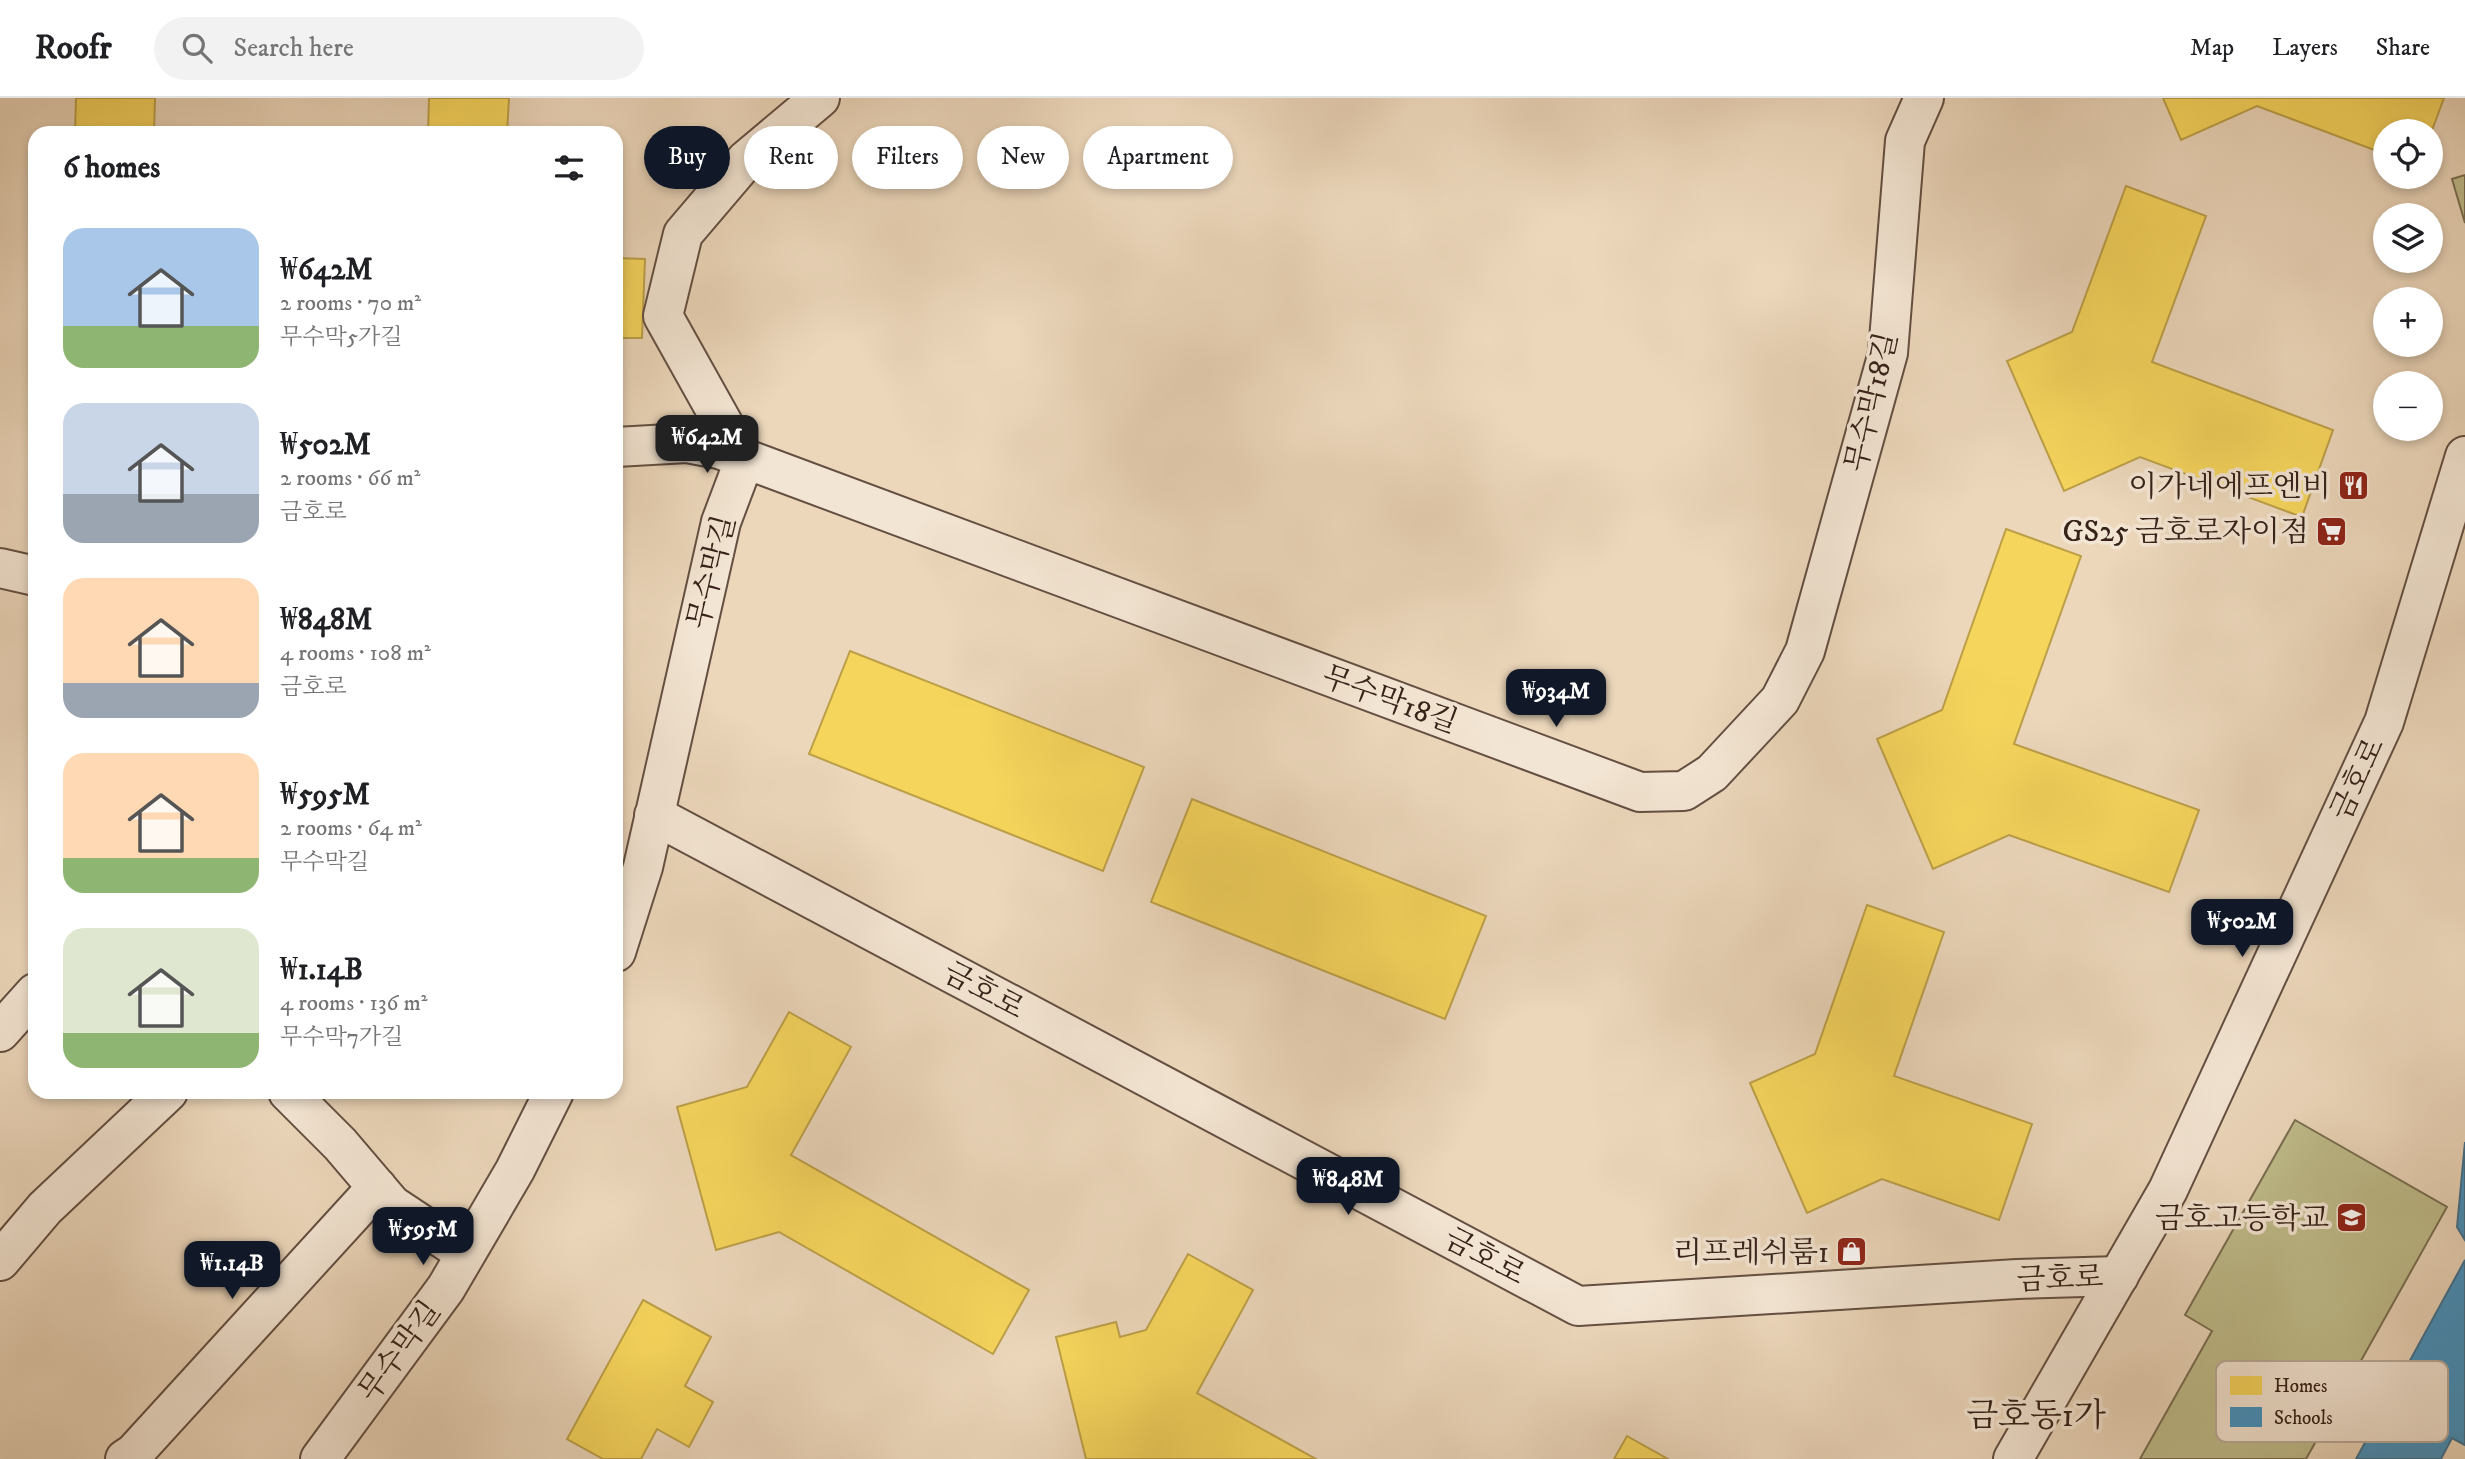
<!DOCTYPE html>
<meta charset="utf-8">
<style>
:root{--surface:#fff;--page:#f2f2f2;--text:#202124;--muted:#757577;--line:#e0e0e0;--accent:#111827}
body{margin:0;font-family:"IM FELL DW Pica","Noto Serif KR",serif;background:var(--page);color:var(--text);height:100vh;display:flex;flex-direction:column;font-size:26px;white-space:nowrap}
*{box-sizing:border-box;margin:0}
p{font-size:23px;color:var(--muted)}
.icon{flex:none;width:38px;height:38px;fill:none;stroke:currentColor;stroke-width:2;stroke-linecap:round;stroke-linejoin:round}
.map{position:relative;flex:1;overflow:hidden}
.sheet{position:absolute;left:28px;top:28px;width:595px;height:973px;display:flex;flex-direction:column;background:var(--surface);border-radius:21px;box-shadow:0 4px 10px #0003}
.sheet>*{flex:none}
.hud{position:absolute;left:644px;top:28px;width:665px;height:63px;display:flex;gap:14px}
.tools{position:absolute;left:2373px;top:21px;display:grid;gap:14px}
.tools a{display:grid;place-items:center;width:70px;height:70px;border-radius:50%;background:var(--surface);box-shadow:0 4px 10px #0003;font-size:35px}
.price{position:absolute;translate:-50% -60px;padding:0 16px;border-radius:14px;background:var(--accent);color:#fff;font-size:23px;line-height:46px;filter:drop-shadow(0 2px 4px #0008)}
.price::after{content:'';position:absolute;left:50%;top:42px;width:21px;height:16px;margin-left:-10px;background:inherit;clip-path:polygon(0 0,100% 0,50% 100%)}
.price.current{background:#222;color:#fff}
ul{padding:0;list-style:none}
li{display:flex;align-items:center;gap:21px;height:175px;padding:0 35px}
li span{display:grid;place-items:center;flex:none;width:196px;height:140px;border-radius:21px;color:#555}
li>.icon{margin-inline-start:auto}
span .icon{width:84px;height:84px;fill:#fffc;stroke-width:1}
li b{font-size:30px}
h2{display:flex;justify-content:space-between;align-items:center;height:84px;padding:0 35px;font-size:30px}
.pill{padding:0 24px;border-radius:32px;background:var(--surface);box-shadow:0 4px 10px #0003;font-size:24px;line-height:63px}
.pill.current{background:var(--accent);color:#fff}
header{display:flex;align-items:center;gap:42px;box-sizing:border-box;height:98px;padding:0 35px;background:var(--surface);border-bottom:2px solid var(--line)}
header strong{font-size:33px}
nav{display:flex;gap:38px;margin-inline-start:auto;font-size:24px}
.search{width:490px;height:63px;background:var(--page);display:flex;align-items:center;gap:18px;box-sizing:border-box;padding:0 24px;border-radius:38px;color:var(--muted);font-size:26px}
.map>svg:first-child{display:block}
</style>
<header>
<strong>Roofr</strong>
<div class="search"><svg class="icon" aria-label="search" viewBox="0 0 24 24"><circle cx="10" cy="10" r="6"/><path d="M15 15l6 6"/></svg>Search here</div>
<nav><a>Map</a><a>Layers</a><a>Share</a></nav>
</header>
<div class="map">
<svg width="2465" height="1361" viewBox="0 0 2465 1361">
<rect width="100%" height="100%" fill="#ecd7bb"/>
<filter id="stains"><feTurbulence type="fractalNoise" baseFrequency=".00286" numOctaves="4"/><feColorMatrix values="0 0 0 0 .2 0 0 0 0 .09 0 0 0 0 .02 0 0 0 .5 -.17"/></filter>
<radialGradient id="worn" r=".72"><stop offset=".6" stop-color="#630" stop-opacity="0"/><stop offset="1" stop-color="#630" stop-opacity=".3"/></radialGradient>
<!-- green -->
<path fill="#bfbc8b" stroke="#7a6f52" stroke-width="2" d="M2465,77v48l-13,-44z
M2295,1022l152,87 -141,252h-166l72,-128 -27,-16z"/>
<!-- homes -->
<path fill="#f6d55c" stroke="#bc9f48" stroke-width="2" d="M76,0h79l-1,35h-79z
M429,0h80l-2,35h-79z
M2163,0h281l-13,35 -46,-2v23l-128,-48 -76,34z
M2126,88l80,30 -54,146 181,68 -31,87 -162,-60 -76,34 -57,-130 65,-29z
M616,160l29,1 -3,79h-26z
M2006,431l75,27 -67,188 185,66 -30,82 -160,-57 -76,34 -56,-130 65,-29z
M850,553l294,116 -41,104 -294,-117z
M1192,701l294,117 -41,103 -294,-117z
M1867,807l77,27 -50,144 138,48 -33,96 -117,-41 -75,34 -57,-130 65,-29z
M789,914l62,35 -60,108 238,135 -36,64 -214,-122 -63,18 -39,-143 70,-20z
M1188,1156l65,36 -56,103 119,66h-230l-30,-122 60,-15 4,15 26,-7z
M643,1202l68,37 -26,49 28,16 -24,45 -32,-18 -16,30h-38l-36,-20z
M1627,1338l41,23h-54z"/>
<!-- schools -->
<path fill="#4393c3" stroke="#3f7190" stroke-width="2" d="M2465,1044v98l-8,-13z
M2465,1162v185l-13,-7 -11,21h-85z"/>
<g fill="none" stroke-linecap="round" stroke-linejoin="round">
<defs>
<path id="minor" d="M616,349l71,-4 32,6 921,343 44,-1 28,-18 68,-73 25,-49 83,-298 17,-212 19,-43
M0,470l35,8
M654,717l924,491 439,-27 102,-3
M616,854l27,-85 78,-345 23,-61 -81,-145 20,-82 63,-74 74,-62
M0,934l35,-39
M288,994l52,52 52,61 74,49
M0,1163l45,-53 123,-116
M125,1361l9,-6 243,-266
M320,1361l126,-171 69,-118 39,-78"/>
<path id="tertiary" d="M2013,1361l155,-269 216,-468 81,-266"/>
</defs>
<!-- minor casing -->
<use href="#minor" stroke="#644f42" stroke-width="42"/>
<!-- tertiary casing -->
<use href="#tertiary" stroke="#644f42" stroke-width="42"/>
<!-- minor -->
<use href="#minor" stroke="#f3e5d3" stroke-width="38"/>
<!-- tertiary -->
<use href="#tertiary" stroke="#f3e5d3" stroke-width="38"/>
</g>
<!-- icons -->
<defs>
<symbol id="restaurant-square" viewBox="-11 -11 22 22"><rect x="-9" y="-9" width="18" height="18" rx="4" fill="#8f2418" stroke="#f3e5d3"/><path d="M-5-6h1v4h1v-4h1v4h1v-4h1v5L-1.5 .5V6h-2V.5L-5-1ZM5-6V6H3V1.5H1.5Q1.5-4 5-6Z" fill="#fff"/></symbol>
<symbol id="supermarket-square" viewBox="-11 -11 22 22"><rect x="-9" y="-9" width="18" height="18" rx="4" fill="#8f2418" stroke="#f3e5d3"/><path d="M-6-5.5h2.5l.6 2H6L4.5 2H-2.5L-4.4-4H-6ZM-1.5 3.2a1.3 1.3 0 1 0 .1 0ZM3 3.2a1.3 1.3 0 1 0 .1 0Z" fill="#fff"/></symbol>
<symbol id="school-square" viewBox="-11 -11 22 22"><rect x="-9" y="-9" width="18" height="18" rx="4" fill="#8f2418" stroke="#f3e5d3"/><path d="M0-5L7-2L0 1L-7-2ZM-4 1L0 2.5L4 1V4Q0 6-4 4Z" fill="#fff"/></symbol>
<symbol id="shop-square" viewBox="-11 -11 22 22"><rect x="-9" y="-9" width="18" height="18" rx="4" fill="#8f2418" stroke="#f3e5d3"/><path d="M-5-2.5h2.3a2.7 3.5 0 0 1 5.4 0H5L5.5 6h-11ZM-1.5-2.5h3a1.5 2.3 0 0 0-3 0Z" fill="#fff"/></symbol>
</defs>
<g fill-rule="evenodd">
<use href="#restaurant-square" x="2336" y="370" width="35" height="35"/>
<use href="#supermarket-square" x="2314" y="416" width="35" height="35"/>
<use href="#school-square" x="2334" y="1102" width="35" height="35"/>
<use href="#shop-square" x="1834" y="1136" width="35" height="35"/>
</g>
<g text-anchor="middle" stroke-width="7" stroke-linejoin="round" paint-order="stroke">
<!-- street labels -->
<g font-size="30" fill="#362219" stroke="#f3e5d3">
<text transform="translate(1871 304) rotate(-77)" y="10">무수막18길</text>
<text transform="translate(711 474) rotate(-76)" y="10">무수막길</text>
<text transform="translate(1390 601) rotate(20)" y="10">무수막18길</text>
<text transform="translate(2357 681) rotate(-65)" y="10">금호로</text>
<text transform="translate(984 892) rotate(28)" y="10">금호로</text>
<text transform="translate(1485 1158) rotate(28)" y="10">금호로</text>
<text transform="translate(2060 1180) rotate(-2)" y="10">금호로</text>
<text transform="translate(399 1253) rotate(-54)" y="10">무수막길</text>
</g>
<!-- poi labels -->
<g font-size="30" fill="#362219" stroke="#f3e5d3" text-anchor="end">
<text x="2331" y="398">이가네에프엔비</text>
<text x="2309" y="443">GS25 금호로자이점</text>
<text x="2329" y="1130">금호고등학교</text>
<text x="1829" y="1164">리프레쉬룸1</text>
</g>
<!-- quarter labels -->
<g font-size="33" fill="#362219" stroke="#f3e5d3">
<text x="2036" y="1328">금호동1가</text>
</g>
</g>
<!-- legend -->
<rect x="2216" y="1263" width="232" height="81" rx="10" fill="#f3e5d3" stroke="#baaa9b" stroke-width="2"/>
<rect x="2230" y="1278" width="32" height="19" fill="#f6d55c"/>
<rect x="2230" y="1309" width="32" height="20" fill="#4393c3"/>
<g font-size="19" fill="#362219">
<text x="2274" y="1294">Homes</text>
<text x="2274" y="1326">Schools</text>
</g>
<rect width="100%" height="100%" filter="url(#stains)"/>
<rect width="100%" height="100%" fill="url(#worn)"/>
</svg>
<div class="tools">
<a><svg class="icon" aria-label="locate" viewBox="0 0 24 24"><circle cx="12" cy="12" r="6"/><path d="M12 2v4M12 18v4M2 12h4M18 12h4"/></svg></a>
<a><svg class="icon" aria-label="layers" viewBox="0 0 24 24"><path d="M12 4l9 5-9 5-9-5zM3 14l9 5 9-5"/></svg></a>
<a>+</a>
<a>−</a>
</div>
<b class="price current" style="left:707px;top:377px">₩642M</b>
<b class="price" style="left:1556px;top:631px">₩934M</b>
<b class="price" style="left:2242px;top:861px">₩502M</b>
<b class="price" style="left:1348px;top:1119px">₩848M</b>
<b class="price" style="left:423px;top:1169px">₩595M</b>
<b class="price" style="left:232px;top:1203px">₩1.14B</b>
<div class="hud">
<a class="pill current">Buy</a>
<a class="pill">Rent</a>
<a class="pill">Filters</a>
<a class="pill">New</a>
<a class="pill">Apartment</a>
</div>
<section class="sheet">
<h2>6 homes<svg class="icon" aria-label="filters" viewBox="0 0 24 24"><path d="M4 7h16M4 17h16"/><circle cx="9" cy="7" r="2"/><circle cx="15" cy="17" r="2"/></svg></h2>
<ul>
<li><span style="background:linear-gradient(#a9c7e8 70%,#8fb573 0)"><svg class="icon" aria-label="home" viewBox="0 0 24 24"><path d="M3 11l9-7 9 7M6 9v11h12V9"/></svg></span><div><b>₩642M</b><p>2 rooms · 70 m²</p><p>무수막5가길</p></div></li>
<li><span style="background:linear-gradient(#c9d6e8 65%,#9aa5b1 0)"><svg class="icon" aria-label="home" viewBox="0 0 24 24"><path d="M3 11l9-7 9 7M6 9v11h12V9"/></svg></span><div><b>₩502M</b><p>2 rooms · 66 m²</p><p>금호로</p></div></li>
<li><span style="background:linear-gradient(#ffd9b3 75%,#9aa5b1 0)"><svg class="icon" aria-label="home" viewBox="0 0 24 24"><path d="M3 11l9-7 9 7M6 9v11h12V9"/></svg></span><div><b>₩848M</b><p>4 rooms · 108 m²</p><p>금호로</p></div></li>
<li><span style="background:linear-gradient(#ffd9b3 75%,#8fb573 0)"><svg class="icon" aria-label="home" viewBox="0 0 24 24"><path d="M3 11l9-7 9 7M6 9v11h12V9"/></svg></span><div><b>₩595M</b><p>2 rooms · 64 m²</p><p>무수막길</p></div></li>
<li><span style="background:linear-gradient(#dfe7d0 75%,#8fb573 0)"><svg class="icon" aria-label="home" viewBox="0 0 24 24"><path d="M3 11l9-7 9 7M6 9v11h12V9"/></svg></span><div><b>₩1.14B</b><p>4 rooms · 136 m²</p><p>무수막7가길</p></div></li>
</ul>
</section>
</div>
